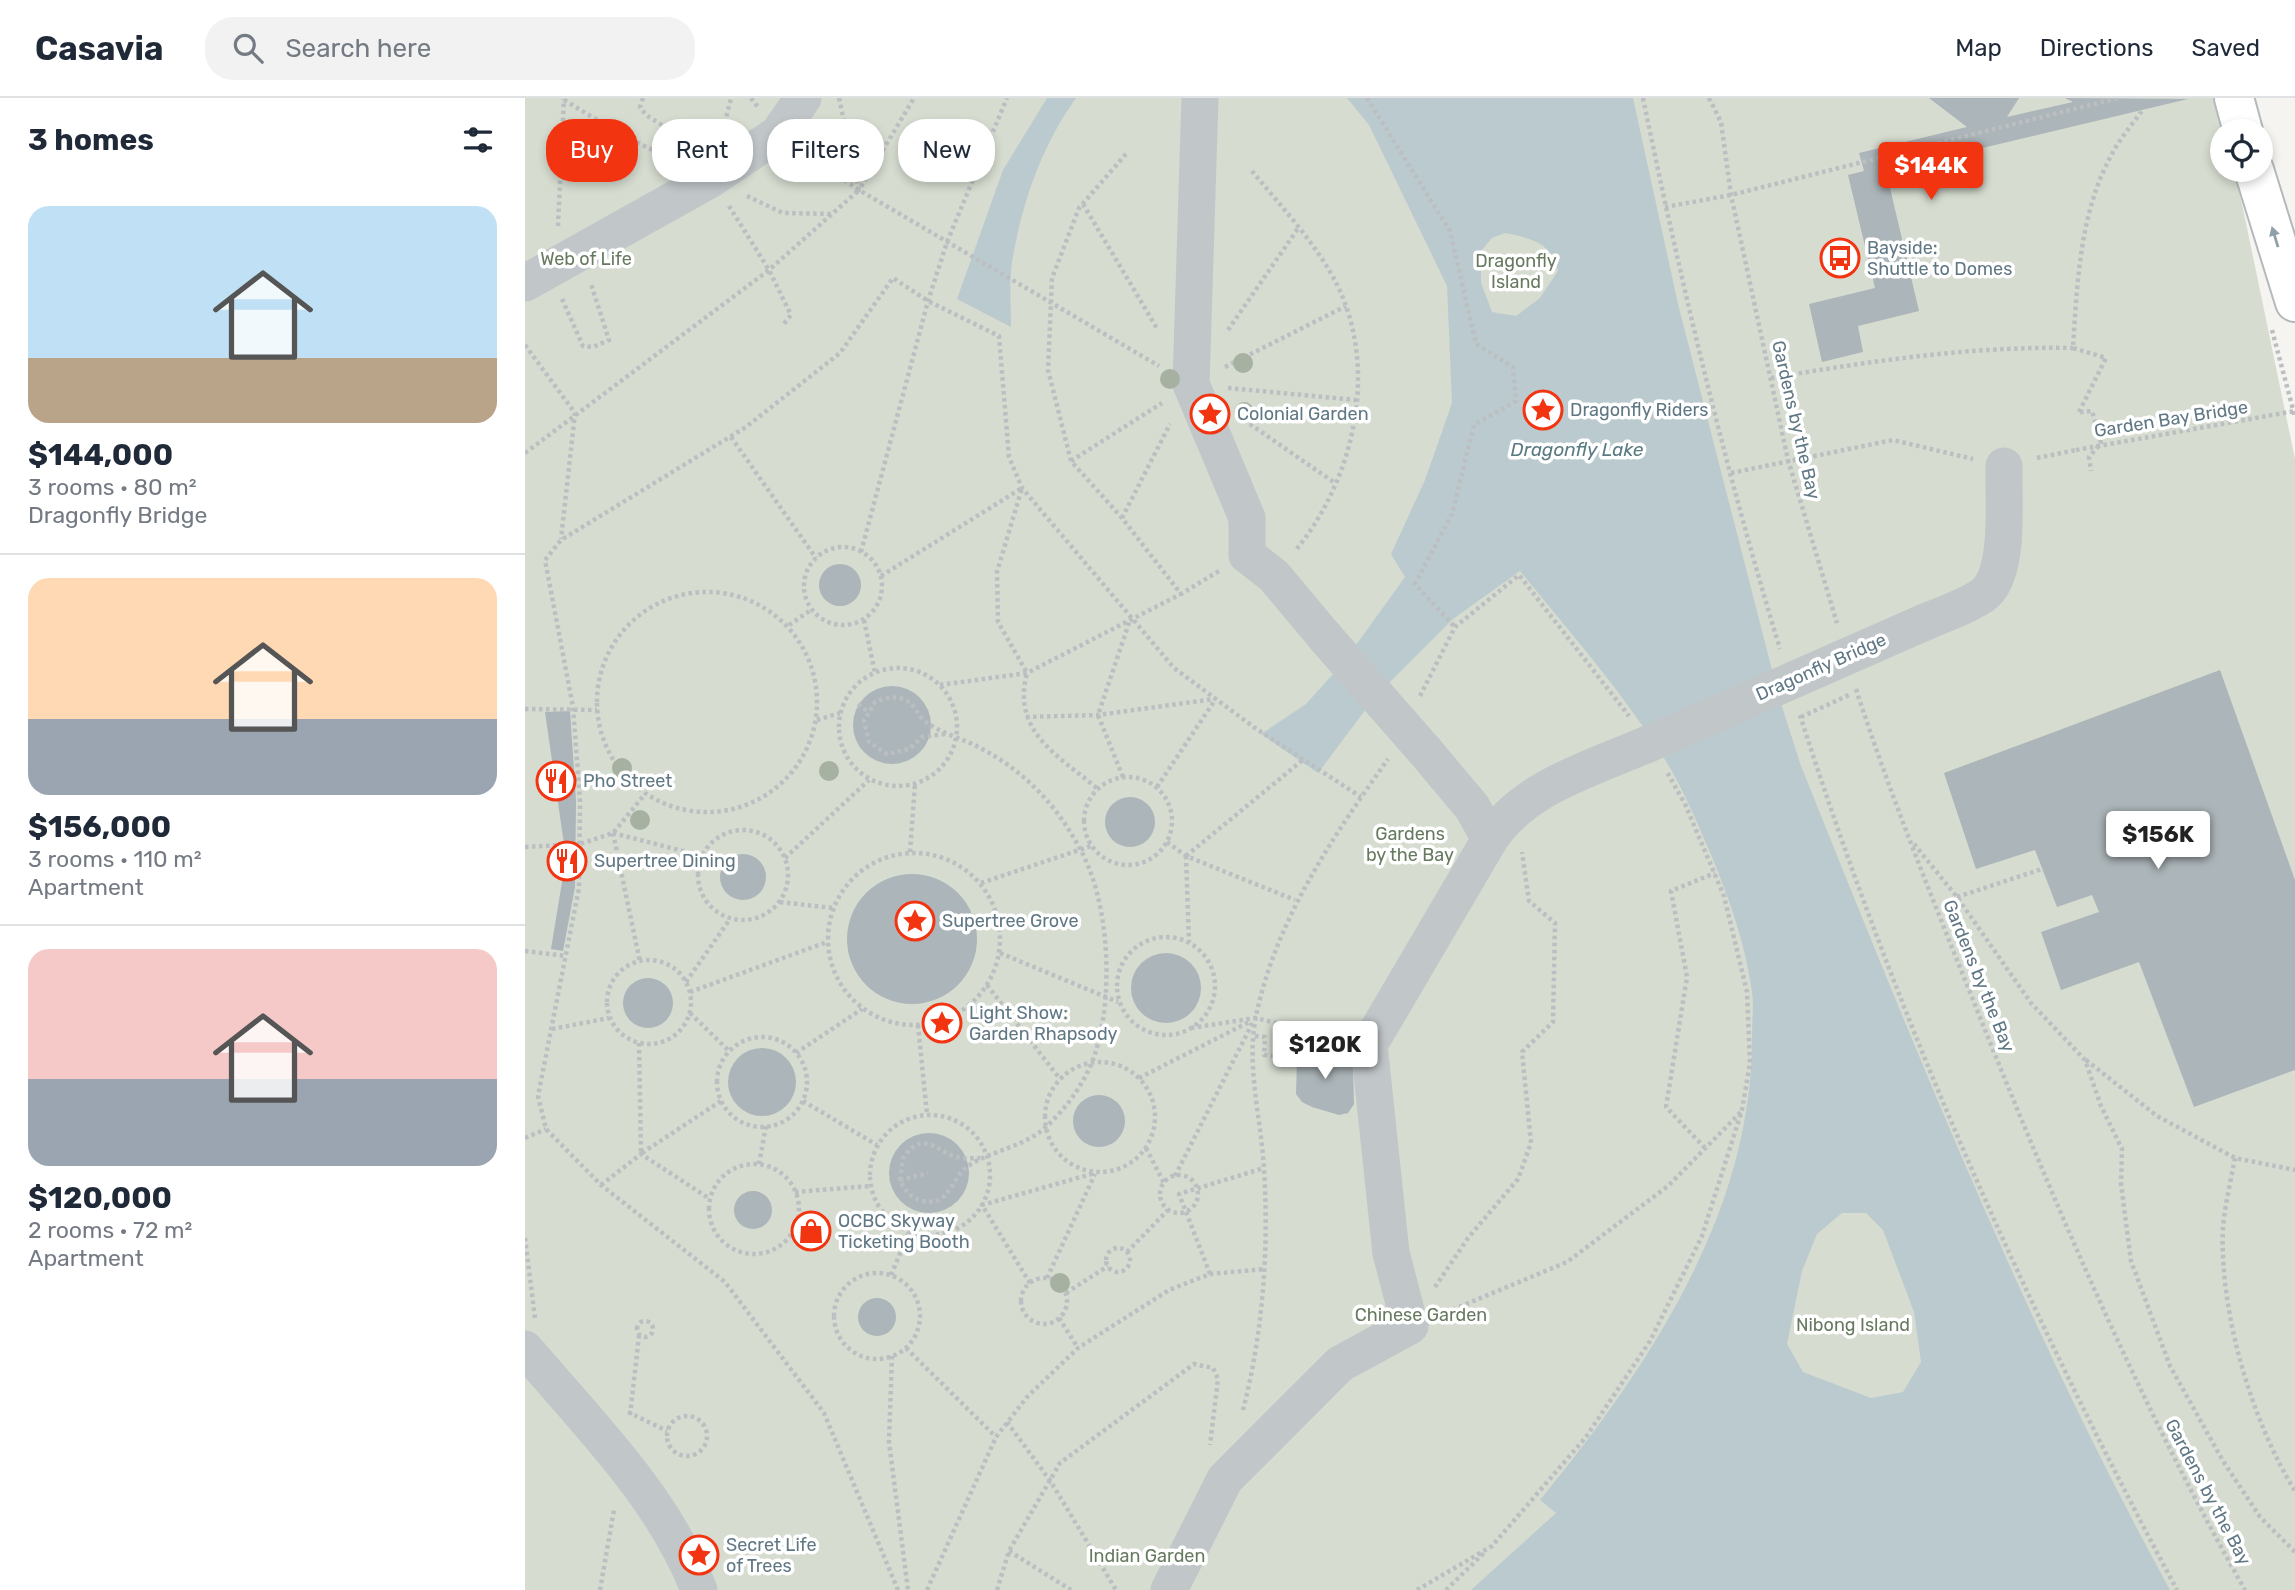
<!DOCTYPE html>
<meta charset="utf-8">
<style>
:root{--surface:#fff;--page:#f2f2f3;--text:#1f2937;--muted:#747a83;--line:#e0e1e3;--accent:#f33411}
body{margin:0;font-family:Rubik,sans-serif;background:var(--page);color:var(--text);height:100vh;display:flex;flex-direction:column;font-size:26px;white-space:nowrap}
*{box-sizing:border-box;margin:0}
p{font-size:23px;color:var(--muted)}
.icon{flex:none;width:38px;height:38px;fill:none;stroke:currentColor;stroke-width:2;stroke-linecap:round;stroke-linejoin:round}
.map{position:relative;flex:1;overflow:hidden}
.drawer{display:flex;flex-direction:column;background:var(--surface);width:525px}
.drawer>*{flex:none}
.hud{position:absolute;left:21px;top:21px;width:665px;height:63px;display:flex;gap:14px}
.tools{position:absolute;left:1685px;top:21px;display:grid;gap:14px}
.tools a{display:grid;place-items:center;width:63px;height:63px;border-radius:50%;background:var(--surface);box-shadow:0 4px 10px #0003;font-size:35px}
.price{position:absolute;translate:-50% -60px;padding:0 16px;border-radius:7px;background:#fff;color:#222;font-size:23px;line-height:46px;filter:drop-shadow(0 2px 4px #0008)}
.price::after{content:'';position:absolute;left:50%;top:42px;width:21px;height:16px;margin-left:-10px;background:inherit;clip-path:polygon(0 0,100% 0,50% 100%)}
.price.current{background:var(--accent);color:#fff}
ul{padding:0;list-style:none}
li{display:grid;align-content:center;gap:14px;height:371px;padding:0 28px}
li+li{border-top:2px solid var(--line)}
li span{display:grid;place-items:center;height:217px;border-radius:21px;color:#555}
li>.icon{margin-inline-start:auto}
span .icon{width:126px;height:126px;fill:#fffc;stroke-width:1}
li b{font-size:30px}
h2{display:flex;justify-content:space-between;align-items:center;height:84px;padding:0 28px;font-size:30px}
.chip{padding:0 24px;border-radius:28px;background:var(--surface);box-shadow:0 4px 10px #0003;font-size:24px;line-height:63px}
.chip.current{background:var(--accent);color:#fff}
header{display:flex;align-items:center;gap:42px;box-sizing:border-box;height:98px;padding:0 35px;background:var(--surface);border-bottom:2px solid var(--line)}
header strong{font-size:33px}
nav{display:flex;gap:38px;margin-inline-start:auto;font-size:24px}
.search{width:490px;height:63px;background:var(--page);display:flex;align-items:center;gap:18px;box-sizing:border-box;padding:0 24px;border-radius:28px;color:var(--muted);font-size:26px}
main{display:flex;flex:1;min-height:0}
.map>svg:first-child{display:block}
</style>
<header>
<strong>Casavia</strong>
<div class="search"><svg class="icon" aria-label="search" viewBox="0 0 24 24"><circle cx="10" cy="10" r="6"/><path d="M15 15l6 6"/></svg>Search here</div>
<nav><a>Map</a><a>Directions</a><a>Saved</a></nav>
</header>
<main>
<section class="drawer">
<h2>3 homes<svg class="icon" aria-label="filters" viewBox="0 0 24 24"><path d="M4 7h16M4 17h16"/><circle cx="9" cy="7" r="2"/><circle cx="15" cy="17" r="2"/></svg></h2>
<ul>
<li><span style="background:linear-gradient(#bfe0f5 70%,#b9a48a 0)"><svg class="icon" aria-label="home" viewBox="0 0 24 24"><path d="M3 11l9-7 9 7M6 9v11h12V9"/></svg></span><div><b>$144,000</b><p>3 rooms · 80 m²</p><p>Dragonfly Bridge</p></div></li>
<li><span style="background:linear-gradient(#ffd9b3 65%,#9aa5b1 0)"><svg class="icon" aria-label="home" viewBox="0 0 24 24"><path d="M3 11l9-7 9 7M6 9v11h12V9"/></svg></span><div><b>$156,000</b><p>3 rooms · 110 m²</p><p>Apartment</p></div></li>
<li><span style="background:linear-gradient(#f6c9c9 60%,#9aa5b1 0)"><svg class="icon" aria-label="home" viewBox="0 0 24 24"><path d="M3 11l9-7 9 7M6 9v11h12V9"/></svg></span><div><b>$120,000</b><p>2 rooms · 72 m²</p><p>Apartment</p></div></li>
</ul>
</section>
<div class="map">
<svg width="1770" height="1492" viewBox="0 0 1770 1492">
<rect width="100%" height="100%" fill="#f5f4f0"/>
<!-- green -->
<path fill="#d6dcd0" d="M0,0h1695l7,33h-4v39h12l60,289v1131h-1770z"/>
<!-- water -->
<path fill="#bbcace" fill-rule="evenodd" d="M522,0h29c-35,49 -54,105 -64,164 -3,21 -1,44 -1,65l-54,-28 46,-129z
M822,0h286l45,206 101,393 22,69c112,278 224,560 369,824h-699l85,-77 -16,-13c108,-132 214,-289 212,-466 0,-14 2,-29 0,-42 -7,-50 -24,-97 -43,-142 -14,-32 -27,-64 -47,-95 -41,-65 -93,-124 -142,-184l-67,48 -78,78 -57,76 -57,-39 45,-30 37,-41 62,-86 -14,-23 34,-74 27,-77 -5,-117 -78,-161zM980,135c26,5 47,10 53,38l-18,27 -24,18 -24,-4 -11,-29v-32l11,-13zM1317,1115h24l17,17 31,82 7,50 -18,30 -32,6 -68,-26 -16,-28 15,-73 15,-37z"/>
<!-- building -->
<path fill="#acb5b9" d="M1404,0h90l-12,19 66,-15 -8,-4 123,1 -302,72 33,140 -61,15 5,26 -41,10 -13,-58 66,-16 -27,-113 16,-4 -5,-18 108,-26z
M294 487a21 21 0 1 1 42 0a21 21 0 1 1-42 0Z
M1695,572l75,210v190l-101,37 -55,-145 -78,28 -20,-58 58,-20 -7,-17 -35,12 -22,-57 -59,19 -32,-96z
M328 627a39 39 0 1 1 78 0a39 39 0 1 1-78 0Z
M45,613l6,89 -1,87 -12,64 -12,-2 15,-91 -21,-146z
M580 724a25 25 0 1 1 50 0a25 25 0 1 1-50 0Z
M195 779a23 23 0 1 1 46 0a23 23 0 1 1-46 0Z
M322 841a65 65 0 1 1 130 0a65 65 0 1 1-130 0Z
M606 890a35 35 0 1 1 70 0a35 35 0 1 1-70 0Z
M98 905a25 25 0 1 1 50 0a25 25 0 1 1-50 0Z
M203 984a34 34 0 1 1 68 0a34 34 0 1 1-68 0Z
M782,950l30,5 16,15 1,36 -6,9 -9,2 -27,-8 -10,-5 -6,-8 1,-35 2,-7z
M548 1023a26 26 0 1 1 52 0a26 26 0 1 1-52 0Z
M364 1075a40 40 0 1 1 80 0a40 40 0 1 1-80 0Z
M209 1112a19 19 0 1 1 38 0a19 19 0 1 1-38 0Z
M333 1219a19 19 0 1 1 38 0a19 19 0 1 1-38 0Z"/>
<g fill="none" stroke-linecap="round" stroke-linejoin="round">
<defs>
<path id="primary" d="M1709,0l9,33
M1729,72l41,132"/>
</defs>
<!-- primary casing -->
<use href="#primary" stroke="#b4b9bc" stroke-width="42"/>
<!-- path -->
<path stroke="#bcbfc1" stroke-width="4.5" stroke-dasharray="3.5 3.5" stroke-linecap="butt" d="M118,0l-3,9 6,8 22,14 -2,28
M226,0l7,9
M314,0l20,92 55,-92
M842,0l83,133 26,113 37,23 3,34 -42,24 -22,89 -37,70 40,43
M1118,0c38,185 82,370 137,551
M1184,0l12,24 10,73 57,265 49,163
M39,2l60,36 49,24
M198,32l8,-32
M279,54l55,38 300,176
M601,56l-47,54 -27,70 -4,92 23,91 51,57 59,76 38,-23
M727,73c32,39 78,87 94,135 29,82 3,180 -51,245
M222,98l36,17 49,1
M558,106l75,126
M204,108l40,64 22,45 -9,11
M1140,109l66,-12 387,-97
M33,128l6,-127
M37,201l21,47 10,1 16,-7 -18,-56
M703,232l71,-103
M1747,232l23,87
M0,247l50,68 -14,126
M700,269l121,-61
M1246,280c101,-17 200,-32 302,-30
M703,290l128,12
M1554,314l27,-54 -33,-10c4,-64 7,-137 39,-194 8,-16 21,-30 31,-45
M1555,314l12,-1 9,32 -12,14 2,14
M719,322l91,63
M206,339l85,121
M0,355l244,-183 90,-80
M1512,360l39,-8
M546,363l91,-58
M1206,375l162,-33 80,19
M597,420l48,-94
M279 488a39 39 0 1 1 78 0a39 39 0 1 1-78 0Z
M336,454l67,-251 19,-59 60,-144
M356,478l141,-88 -25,84 1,50 29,51c-16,59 32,83 71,116
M72 604a110 110 0 1 1 220 0a110 110 0 1 1-220 0Z
M339,522l11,53
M264,527l22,-15
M314 629a59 59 0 1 1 118 0a59 59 0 1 1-118 0Z
M415,587l87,-12 154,-79
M1331,591c37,115 84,228 129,341 77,191 158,380 260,560
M895,598l35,-69 64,-52 110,141
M333,606l9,7
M0,611l72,1
M1275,617c96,303 227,595 377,875
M501,619l72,-2 116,-16
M1276,619l48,-22
M292,622l23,-7
M559 723a44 44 0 1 1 88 0a44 44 0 1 1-88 0Z
M598,679l-25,-62 32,-95
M632,689l58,-87
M173 777a45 45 0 1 1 90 0a45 45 0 1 1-90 0Z
M88,735l27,129
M88,735l89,23
M642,744l19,14 109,44
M1389,746l43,53 74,106 54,57 16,46 21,43 -1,35 10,77 39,105 53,95 37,56 35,35
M0,749l55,-3 33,-11 32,-39
M385,754l5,-68
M303 841a86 86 0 1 1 172 0a86 86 0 1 1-172 0Z
M661,758l118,-97
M661,758l3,86
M260,760l84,-78
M456,785l110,-37
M1432,799l85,-28
M255,804l53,6
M592 888a49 49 0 1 1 98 0a49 49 0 1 1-98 0Z
M0,853l41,5
M475,855l118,49
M82 904a42 42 0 1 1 84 0a42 42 0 1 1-84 0Z
M161,884l44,-63
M462,887l73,94
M165,894l137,-50
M165,915l39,38
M393,927l9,89
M666,930l64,-10 82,19
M27,931l57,-11
M730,938l10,1 -1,18 19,2 4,-32
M192 984a45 45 0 1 1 90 0a45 45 0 1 1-90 0Z
M114,945l2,111
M271,955l66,-44
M1561,962l71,56 78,42 60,12
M520 1019a55 55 0 1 1 110 0a55 55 0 1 1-110 0Z
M614,980l112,-57
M278,1003l74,44
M345 1077a60 60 0 1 1 120 0a60 60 0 1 1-120 0Z
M0,1040l21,-9
M621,1050l18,35
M1180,1050l-39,-41 21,-130 -16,-86 44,-18
M117,1055l79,-52
M1710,1060c-4,22 -10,46 -12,69 -4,83 28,193 72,264
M234,1066l7,-38
M184 1111a45 45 0 1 1 90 0a45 45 0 1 1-90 0Z
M635 1096a19 19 0 1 1 38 0a19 19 0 1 1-38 0Z
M650,1078l78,-154
M375,1082l28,-7
M76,1087l40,-31 69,45
M270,1094l75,-6
M0,1140l10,80
M581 1162a12 12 0 1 1 24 0a12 12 0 1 1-24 0Z
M602,1154l41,-42
M309 1218a43 43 0 1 1 86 0a43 43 0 1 1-86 0Z
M685,1176l-31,-80 85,-26
M366,1177l18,-43
M496 1203a23 23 0 1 1 46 0a23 23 0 1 1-46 0Z
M522,1180l48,-104
M505,1185l-48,-78 113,-32
M910,1189l33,-49 50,-59 13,-36 -9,-91 31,-30 2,-99 -26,-22 -7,-49
M541,1195l42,-27
M915,1217l127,-53 101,-76 74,-75
M534,1220l19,30
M112 1231a8 8 0 1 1 16 0a8 8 0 1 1-16 0Z
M381,1250l90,89
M367,1258l-3,86 19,148
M718,1312c20,-77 26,-162 21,-241 -3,-52 -18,-101 -8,-153 20,-96 76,-178 132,-257
M103,1314l39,19
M105,1317l9,-79
M142 1338a20 20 0 1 1 40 0a20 20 0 1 1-40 0Z
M482,1324l44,60 65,108
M484,1453l62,39
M75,1492l14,-80
M373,1492l-74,-177 -99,-131 -124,-97 -55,-56 -8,-33 41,-208 1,-87 -7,-94 -28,-147 16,-20 185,-113 94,-74 53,-75 35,23 71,35 10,121 13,31 152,180 81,60 106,69
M402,1492l69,-153 31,-40 51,-49 91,-58 41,-16 54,-5
M472,1492l12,-39 51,-88 134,-99 19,4 5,11 -8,66
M892,1492l75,-44 94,-109 64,-96 52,-105 40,-126 8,-47 -3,-71 -23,-96 -39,-92 -18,-32
M921,1492l40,-39"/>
<!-- street -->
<path stroke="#c1c6c9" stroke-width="37" d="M675,0l-9,286 56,134v37l27,21 51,61
M0,185l186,-104 67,-45 25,-36
M1400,524c19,-8 41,-15 58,-27 28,-20 20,-97 21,-129
M965,741c35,-53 103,-71 158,-95
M0,1251c63,74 139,149 174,241
M644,1492l56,-111 115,-115 70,-38 -19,-73 -22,-208 121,-206 -18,-32 -47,-56"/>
<!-- primary -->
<use href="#primary" stroke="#fff" stroke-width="38"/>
<!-- path-bridge -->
<path stroke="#bcbfc1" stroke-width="4.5" stroke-dasharray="3.5 3.5" stroke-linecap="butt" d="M1551,352l219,-39
M420,636l-23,3 -13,12 -22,5 -18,-12 -5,-21 11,-19c10,-4 20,-7 30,-2 11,5 12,16 21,22 18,13 39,17 58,28 41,22 73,56 95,97 31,54 35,149 16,207 -9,27 -27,52 -47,71 -22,22 -54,24 -80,41 -17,11 -17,41 -46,35 -11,-3 -18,-11 -22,-21l3,-22c21,-30 35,-5 54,-1 7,2 16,1 23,1"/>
<!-- street-bridge -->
<path stroke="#c1c6c9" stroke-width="37" d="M800,539l100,114
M1123,646l277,-122"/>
</g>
<!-- trees -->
<g fill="#a7b1a1">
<circle cx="718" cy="265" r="10"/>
<circle cx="645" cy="281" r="10"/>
<circle cx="719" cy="314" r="10"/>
<circle cx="97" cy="670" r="10"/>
<circle cx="304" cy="673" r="10"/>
<circle cx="115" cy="722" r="10"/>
<circle cx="535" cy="1185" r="10"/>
</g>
<!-- one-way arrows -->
<defs><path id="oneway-solid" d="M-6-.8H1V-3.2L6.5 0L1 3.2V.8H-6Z" transform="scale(1.75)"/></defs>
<use fill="#90a0a9" href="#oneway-solid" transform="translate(1750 139) rotate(-107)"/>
<!-- icons -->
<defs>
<symbol id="bus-ring" viewBox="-11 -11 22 22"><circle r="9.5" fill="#fff" stroke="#f33411" stroke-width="1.5"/><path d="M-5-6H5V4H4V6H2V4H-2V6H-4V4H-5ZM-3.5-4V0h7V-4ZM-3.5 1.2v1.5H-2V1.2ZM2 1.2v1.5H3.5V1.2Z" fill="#f33411"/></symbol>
<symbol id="sight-ring" viewBox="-11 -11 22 22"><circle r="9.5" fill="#fff" stroke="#f33411" stroke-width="1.5"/><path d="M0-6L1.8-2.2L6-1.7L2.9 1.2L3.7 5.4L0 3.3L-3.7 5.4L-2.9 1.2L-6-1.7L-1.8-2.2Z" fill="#f33411"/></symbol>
<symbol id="restaurant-ring" viewBox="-11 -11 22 22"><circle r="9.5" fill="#fff" stroke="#f33411" stroke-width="1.5"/><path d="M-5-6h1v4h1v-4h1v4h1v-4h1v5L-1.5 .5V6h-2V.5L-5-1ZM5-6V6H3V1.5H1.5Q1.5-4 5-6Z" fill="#f33411"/></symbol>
<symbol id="shop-ring" viewBox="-11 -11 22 22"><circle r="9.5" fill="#fff" stroke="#f33411" stroke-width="1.5"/><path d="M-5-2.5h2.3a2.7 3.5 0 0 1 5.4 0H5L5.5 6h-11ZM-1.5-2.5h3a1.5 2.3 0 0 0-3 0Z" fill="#f33411"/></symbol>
</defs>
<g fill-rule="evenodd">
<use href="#bus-ring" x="1293" y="138" width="44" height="44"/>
<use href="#sight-ring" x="996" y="290" width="44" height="44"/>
<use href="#sight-ring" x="663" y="294" width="44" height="44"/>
<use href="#restaurant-ring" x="9" y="661" width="44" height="44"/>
<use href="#restaurant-ring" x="20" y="741" width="44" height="44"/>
<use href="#sight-ring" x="368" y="801" width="44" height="44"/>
<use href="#sight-ring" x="395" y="903" width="44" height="44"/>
<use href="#shop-ring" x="264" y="1111" width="44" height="44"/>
<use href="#sight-ring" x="152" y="1435" width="44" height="44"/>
</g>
<g text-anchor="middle" stroke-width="7" stroke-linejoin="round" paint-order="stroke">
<!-- poi labels -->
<g font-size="18" fill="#607784" stroke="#fff" text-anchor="start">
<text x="1342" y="156">Bayside:<tspan x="1342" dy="21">Shuttle to Domes</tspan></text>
<text x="1045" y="318">Dragonfly Riders</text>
<text x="712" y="322">Colonial Garden</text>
<text x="58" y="689">Pho Street</text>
<text x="69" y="769">Supertree Dining</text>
<text x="417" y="829">Supertree Grove</text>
<text x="444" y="921">Light Show:<tspan x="444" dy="21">Garden Rhapsody</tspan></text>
<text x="313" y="1129">OCBC Skyway<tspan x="313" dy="21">Ticketing Booth</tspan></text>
<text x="201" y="1453">Secret Life<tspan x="201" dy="21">of Trees</tspan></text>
</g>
<!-- park labels -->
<g font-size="18" fill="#677a60" stroke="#fff">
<text x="61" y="167">Web of Life</text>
<text x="991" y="169">Dragonfly<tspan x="991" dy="21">Island</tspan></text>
<text x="885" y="742">Gardens<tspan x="885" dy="21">by the Bay</tspan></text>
<text x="896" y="1223">Chinese Garden</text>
<text x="1328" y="1233">Nibong Island</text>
<text x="622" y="1464">Indian Garden</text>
</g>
<!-- street labels -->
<g font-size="18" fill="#607784" stroke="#fff">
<text transform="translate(1646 321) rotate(-9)" y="6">Garden Bay Bridge</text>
<text transform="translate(1271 322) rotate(77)" y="6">Gardens by the Bay</text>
<text transform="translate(1296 569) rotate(-24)" y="6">Dragonfly Bridge</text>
<text transform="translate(1454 878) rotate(68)" y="6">Gardens by the Bay</text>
<text transform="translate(1683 1394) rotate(62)" y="6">Gardens by the Bay</text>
</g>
<!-- water labels -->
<g font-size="19" font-style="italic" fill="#5b7b82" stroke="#fff">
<text x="1052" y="358">Dragonfly Lake</text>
</g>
</g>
</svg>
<div class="tools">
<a><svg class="icon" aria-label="locate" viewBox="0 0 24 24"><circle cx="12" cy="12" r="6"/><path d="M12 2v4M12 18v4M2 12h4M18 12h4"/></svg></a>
</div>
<b class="price current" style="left:1406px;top:104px">$144K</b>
<b class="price" style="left:1633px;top:773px">$156K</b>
<b class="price" style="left:800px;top:983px">$120K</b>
<div class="hud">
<a class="chip current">Buy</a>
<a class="chip">Rent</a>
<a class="chip">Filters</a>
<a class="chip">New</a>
</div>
</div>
</main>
